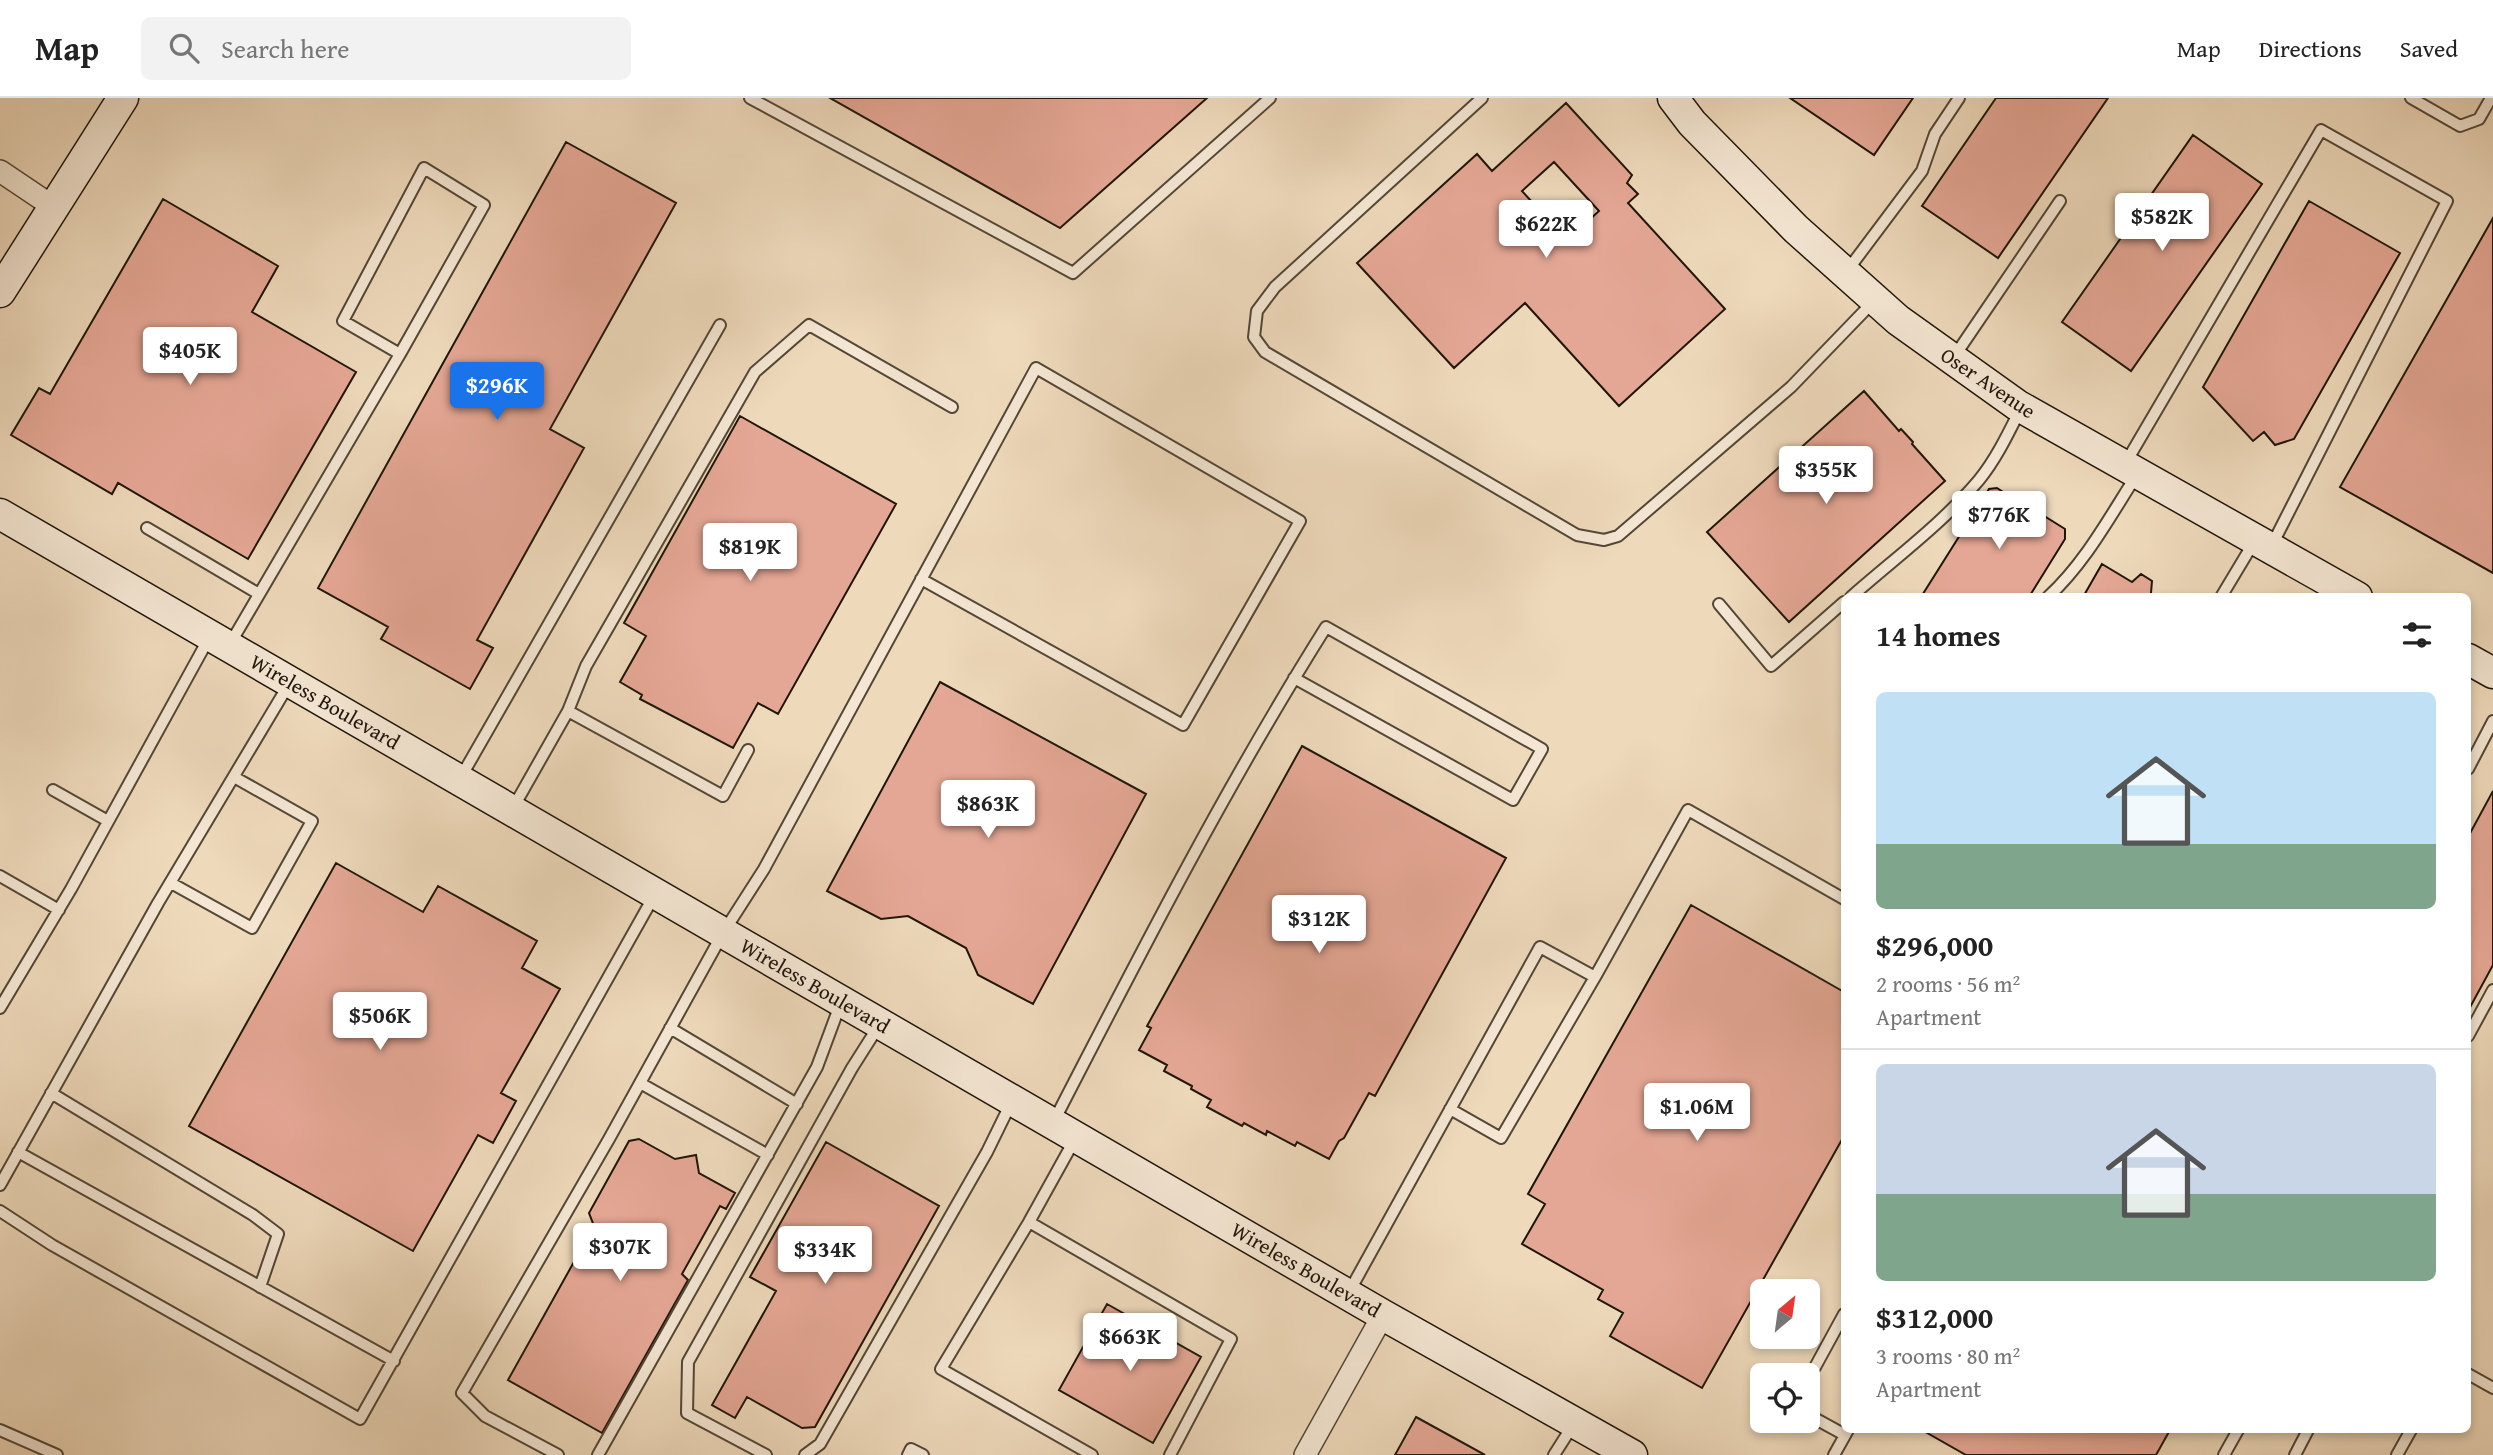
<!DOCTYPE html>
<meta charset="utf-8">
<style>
:root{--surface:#fff;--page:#f2f2f2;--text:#222;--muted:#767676;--line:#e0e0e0;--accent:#1a73e8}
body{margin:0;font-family:"Gentium Book Plus",serif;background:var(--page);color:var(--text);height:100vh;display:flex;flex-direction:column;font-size:26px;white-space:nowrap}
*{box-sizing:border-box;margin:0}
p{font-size:23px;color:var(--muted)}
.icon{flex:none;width:38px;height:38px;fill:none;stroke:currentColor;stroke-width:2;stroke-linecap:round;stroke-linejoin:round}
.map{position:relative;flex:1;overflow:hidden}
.side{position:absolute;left:1841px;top:495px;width:630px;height:840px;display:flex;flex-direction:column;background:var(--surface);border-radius:10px;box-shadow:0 4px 10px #0003}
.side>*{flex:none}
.needle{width:46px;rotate:29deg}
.tools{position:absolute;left:1750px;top:1181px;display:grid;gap:14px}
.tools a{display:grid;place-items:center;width:70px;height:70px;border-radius:10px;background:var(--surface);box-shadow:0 4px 10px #0003;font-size:35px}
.price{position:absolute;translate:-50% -60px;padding:0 16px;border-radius:7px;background:#fff;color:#222;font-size:23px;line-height:46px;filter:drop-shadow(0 2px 4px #0008)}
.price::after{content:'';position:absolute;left:50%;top:42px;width:21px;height:16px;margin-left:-10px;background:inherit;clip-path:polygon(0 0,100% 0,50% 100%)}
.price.active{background:var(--accent);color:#fff}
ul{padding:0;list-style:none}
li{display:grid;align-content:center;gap:14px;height:371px;padding:0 35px}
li+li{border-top:2px solid var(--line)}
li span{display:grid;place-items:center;height:217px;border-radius:10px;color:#555}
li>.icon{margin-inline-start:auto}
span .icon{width:126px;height:126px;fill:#fffc;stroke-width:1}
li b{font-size:30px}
h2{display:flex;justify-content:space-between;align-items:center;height:84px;padding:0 35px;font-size:30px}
header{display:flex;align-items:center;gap:42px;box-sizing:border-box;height:98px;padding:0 35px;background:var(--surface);border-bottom:2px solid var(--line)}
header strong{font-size:33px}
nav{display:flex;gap:38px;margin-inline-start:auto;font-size:24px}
.search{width:490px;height:63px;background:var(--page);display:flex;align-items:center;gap:18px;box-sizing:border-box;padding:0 24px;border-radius:10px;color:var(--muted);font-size:26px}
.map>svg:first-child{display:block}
</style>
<header>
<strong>Map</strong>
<div class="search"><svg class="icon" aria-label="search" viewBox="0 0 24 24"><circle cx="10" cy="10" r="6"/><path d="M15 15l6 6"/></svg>Search here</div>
<nav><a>Map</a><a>Directions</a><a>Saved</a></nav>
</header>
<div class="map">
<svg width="2493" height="1357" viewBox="0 0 2493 1357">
<rect width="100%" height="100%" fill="#eed9bb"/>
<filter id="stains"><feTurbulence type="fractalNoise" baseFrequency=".00286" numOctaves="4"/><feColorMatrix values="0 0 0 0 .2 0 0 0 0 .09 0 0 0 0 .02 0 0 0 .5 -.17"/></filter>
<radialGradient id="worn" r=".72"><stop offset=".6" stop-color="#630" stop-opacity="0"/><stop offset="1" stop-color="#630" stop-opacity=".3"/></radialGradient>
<!-- building -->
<path fill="#e5a795" stroke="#1f160a" stroke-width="2" fill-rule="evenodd" d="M830,0h377l-147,130z
M1790,0h123l-39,57z
M1996,0h112l-110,160 -76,-52z
M1566,5l66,72 -5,8 11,11 -10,9 97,106 -106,97 -94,-103 -71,65 -97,-105 120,-109 15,17zM1554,64l45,49 -32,29 -45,-49z
M2193,37l69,49 -131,187 -69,-49z
M566,44l110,61 -126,226 34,19 -107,192 16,8 -23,41 -89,-50 7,-12 -70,-39z
M163,101l115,67 -26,46 104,60 -108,187 -130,-76 -6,11 -101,-59 28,-47 11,6z
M2309,103l91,52 -106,186 -19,6 -11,-13 -11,9 -50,-54z
M2493,120v355l-153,-86z
M1864,293l35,40 2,-2 12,13 -1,2 33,37 -156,141 -82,-90z
M740,318l156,88 -118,210 -20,-11 -25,45 -93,-49 2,-4 -22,-13 26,-46 -22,-13z
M1997,390l23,15 4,-5 17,10v6l24,15v10l-36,58h-108l68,-108z
M2102,466l30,18 9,-8 11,7 -1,12 7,4h-75z
M940,584l206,112 -113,210 -55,-29 -12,-27 -58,-32 -27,3 -54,-28z
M1302,648l204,112 -131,238 -6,-3 -25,45 -5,3 -10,18 -32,-17 -2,4 -28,-15 -1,4 -22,-12 -2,3 -35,-19 4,-7 -20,-11 1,-3 -28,-15 3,-6 -28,-15 12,-22 -4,-2z
M2493,693v174l-25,46v-174z
M336,765l87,49 15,-26 99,55 -15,27 38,21 -59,104 15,8 -23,42 -15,-8 -65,116 -224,-125z
M1691,807l153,87v144l-142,252 -92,-52 13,-23 -25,-14 5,-9 -81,-46 23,-40 -17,-10z
M639,1041l36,20 21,-4 3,18 36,20 -9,16 -6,-3 -38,68 6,6 -86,153 -94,-53 86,-154 -5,-13 40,-72z
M826,1044l113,64 -124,221 -13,1 -55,-31 -12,21 -23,-13 64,-114 -26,-14z
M1107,1206l94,53 -48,86 -94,-53z
M1416,1319l69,38h-90z
M1922,1332h248l-14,25h-190z"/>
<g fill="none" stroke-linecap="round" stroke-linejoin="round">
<defs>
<path id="lane" d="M750,0l323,175 197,-175
M1482,0l-207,189 -18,24 -3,26 11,15 312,183 27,5 14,-4 173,-149 82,-85
M2411,0l49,28 19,-7 12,-21
M1847,173l75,-100 13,-37 24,-36
M1954,259l106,-156
M2125,366l196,-334 126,71 -175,344
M147,430l112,66
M1851,499c43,-38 91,-73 128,-117 17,-21 29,-46 41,-70
M2048,499c37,-34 61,-79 88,-121
M2221,499l33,-55
M1719,506l52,62 73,-64
M230,546l170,-290 -57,-33 81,-153 60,37 -84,149
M568,613l18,-45 169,-294 54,-47 143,82
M2468,671l25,-48
M461,679l259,-452
M53,692l55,31
M513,710l55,-97 155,85 25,-46
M0,778l59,34
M171,785l81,45 60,-107 -78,-44
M0,910l71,-119 138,-251
M670,930l127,76
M2468,938l25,-46
M640,985l128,72
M51,995l202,122 25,19 -18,53
M1450,1011l51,29 94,-161
M1054,1023c86,-167 172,-335 272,-494l216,122 -29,51 -219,-122
M1075,1041l-46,83 -88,147 151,86
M18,1054l376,209
M0,1087l158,-282 131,-219
M0,1113l52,34 308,174 294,-523
M1029,1124l202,117 -61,116
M1349,1194l191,-345 55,30 93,-167 156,89
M2468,1276l25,14
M1808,1282l36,-66
M1808,1314l6,6 31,17
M0,1332l57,25
M558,1357l-73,-39 -23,-23 147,-254 114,-206 41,-64 272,-501 264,153 -117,204 -262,-146
M598,1357l219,-388 23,-62
M766,1357l-79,-42 1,-51 164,-294 26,-41
M805,1357l15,-11 167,-292 24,-49
M908,1357l3,-6 12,6
M1554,1357l19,-30
M1834,1357l14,-25
M2224,1357l14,-25
M2295,1357l13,-25
M2397,1357l14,-25"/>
<path id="street" d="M0,73l55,37
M1305,1357l78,-140"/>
<path id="secondary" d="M1673,0l19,25 104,106 102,91 119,85 340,192
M0,194l123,-194
M0,416l1383,801 249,140
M2468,561l25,14"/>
</defs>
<!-- lane casing -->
<use href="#lane" stroke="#534736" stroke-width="14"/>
<!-- street casing -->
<use href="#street" stroke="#534736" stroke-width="24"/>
<!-- secondary casing -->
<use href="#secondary" stroke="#1f160a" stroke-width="33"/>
<!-- lane -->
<use href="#lane" stroke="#f4e6d3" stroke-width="10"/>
<!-- street -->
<use href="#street" stroke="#f4e6d3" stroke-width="21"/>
<!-- secondary -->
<use href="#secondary" stroke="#f4e6d3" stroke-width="30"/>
</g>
<g text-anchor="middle" stroke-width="6" stroke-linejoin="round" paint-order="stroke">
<!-- street labels -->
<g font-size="21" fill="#1f160a" stroke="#f4e6d3">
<text transform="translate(1988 285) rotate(34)" y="7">Oser Avenue</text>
<text transform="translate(325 604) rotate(30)" y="7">Wireless Boulevard</text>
<text transform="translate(815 888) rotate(30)" y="7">Wireless Boulevard</text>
<text transform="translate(1306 1172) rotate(30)" y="7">Wireless Boulevard</text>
</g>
</g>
<rect width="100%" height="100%" filter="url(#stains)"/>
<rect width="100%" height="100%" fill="url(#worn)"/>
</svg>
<div class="tools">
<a><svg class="needle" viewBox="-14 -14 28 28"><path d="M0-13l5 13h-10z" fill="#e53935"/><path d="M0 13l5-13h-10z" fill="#767676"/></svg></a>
<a><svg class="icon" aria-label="locate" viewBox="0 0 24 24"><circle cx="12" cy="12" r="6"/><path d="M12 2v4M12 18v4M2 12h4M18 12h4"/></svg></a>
</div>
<b class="price" style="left:2162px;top:155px">$582K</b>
<b class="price" style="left:1546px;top:162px">$622K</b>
<b class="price" style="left:190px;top:289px">$405K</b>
<b class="price active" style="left:497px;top:324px">$296K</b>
<b class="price" style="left:1826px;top:408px">$355K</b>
<b class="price" style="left:1999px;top:453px">$776K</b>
<b class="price" style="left:750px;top:485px">$819K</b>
<b class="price" style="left:988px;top:742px">$863K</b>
<b class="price" style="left:1319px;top:857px">$312K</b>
<b class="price" style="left:380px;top:954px">$506K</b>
<b class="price" style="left:1697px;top:1045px">$1.06M</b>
<b class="price" style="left:620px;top:1185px">$307K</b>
<b class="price" style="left:825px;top:1188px">$334K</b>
<b class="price" style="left:1130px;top:1275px">$663K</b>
<section class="side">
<h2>14 homes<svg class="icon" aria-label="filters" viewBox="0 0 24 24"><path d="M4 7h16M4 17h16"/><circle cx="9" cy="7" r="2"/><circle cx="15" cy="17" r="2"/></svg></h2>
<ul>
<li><span style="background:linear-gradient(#bfe0f5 70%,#7fa58c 0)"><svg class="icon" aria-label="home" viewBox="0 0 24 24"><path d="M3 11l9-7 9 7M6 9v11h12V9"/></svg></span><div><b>$296,000</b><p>2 rooms · 56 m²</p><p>Apartment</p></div></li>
<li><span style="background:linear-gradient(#c9d6e8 60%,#7fa58c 0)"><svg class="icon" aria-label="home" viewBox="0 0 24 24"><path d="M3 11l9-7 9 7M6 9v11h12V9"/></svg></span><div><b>$312,000</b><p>3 rooms · 80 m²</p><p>Apartment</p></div></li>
</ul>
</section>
</div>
